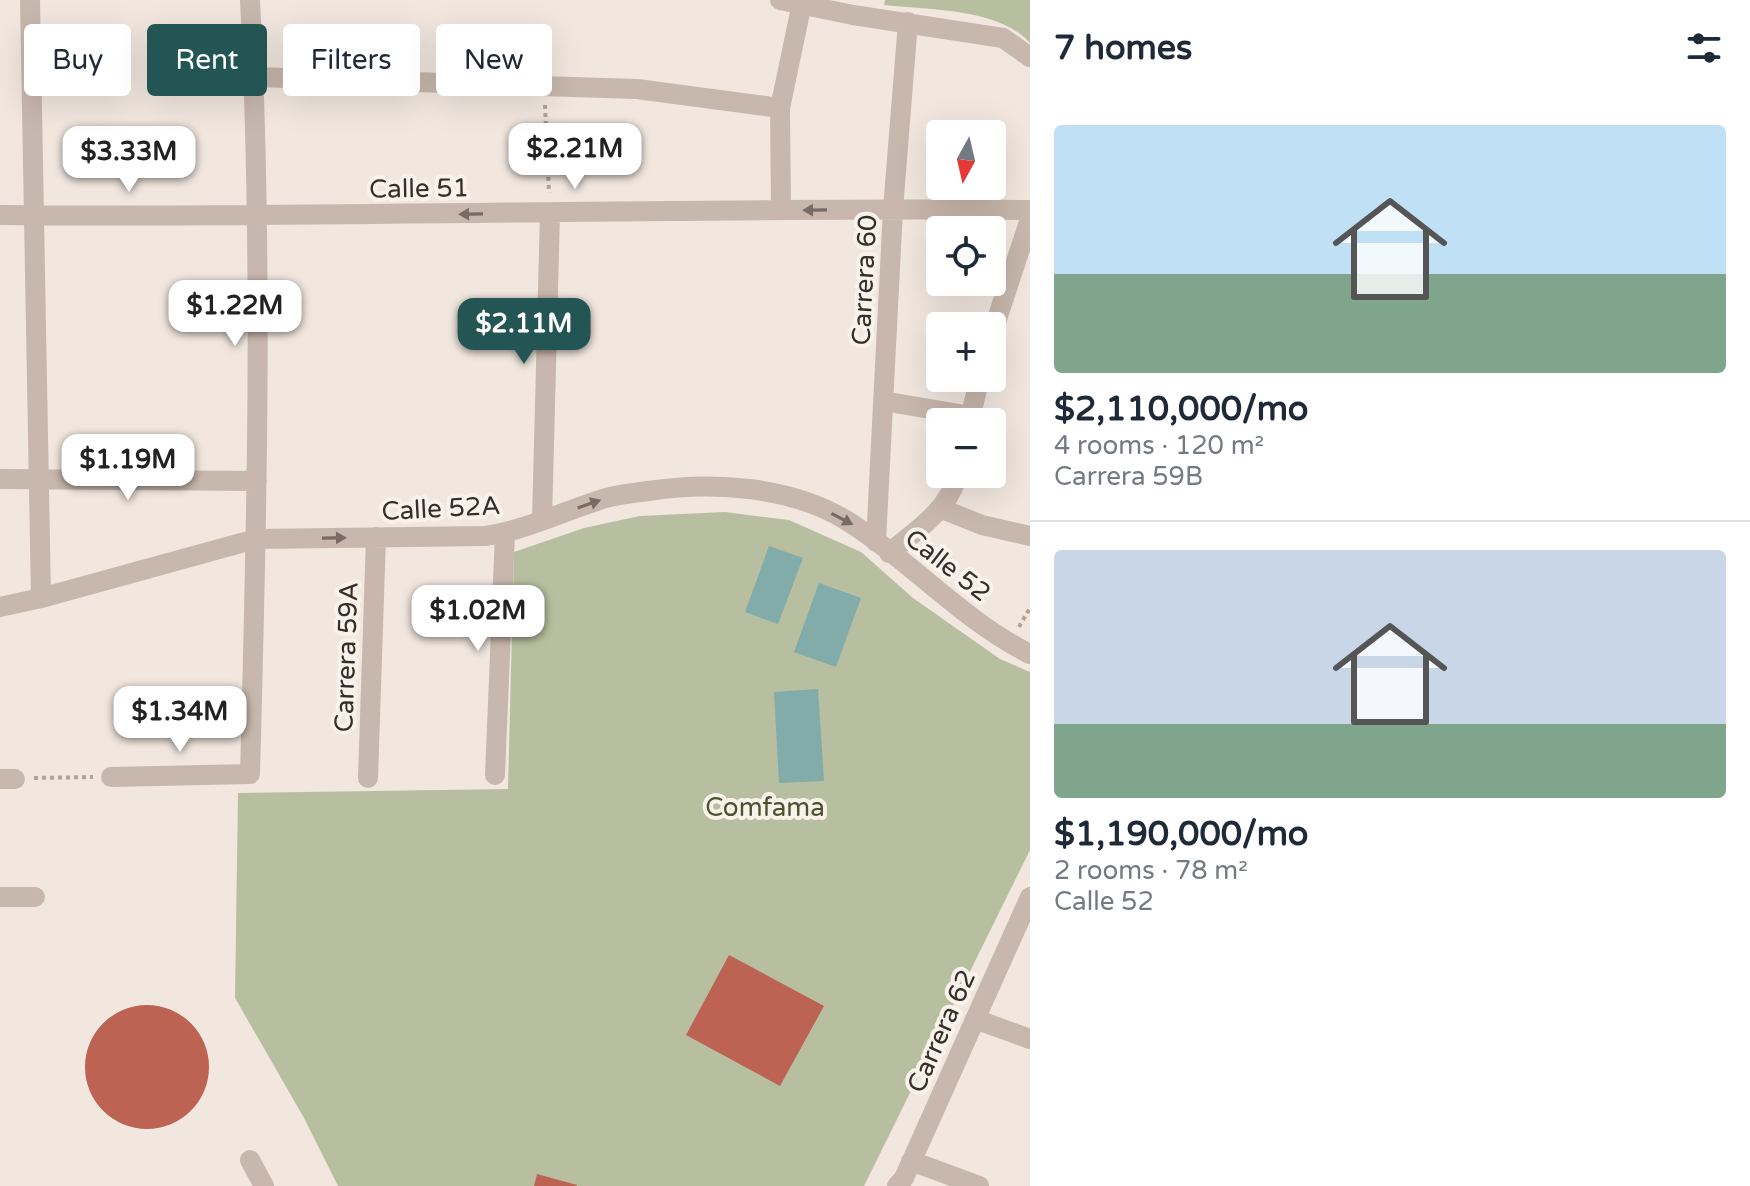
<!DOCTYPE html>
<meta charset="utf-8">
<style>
:root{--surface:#fff;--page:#f2f2f3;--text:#1f2937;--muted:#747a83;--line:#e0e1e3;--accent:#235554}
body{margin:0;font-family:"Varela Round",sans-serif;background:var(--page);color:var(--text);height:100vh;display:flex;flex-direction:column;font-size:30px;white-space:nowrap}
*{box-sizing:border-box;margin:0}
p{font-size:26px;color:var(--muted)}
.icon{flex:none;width:44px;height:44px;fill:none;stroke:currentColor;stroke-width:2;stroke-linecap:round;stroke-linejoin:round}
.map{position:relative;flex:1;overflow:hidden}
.details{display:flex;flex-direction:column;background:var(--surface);width:720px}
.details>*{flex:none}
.top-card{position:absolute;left:24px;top:24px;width:760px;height:72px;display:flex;gap:16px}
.needle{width:52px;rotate:188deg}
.buttons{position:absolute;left:926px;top:120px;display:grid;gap:16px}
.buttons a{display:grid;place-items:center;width:80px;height:80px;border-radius:8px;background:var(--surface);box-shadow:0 8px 32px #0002;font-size:40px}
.price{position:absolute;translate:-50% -68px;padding:0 18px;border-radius:16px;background:#fff;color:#222;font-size:26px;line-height:52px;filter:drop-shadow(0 2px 4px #0008)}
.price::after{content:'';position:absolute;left:50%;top:48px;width:24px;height:18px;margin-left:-12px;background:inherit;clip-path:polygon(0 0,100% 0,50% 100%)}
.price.selected{background:var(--accent);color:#fff}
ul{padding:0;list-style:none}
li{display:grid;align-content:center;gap:16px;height:424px;padding:0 24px}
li+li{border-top:2px solid var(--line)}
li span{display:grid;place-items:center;height:248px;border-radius:8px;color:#555}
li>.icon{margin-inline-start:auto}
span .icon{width:144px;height:144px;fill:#fffc;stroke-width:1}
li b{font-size:34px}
h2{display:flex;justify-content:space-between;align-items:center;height:96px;padding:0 24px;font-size:34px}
.tag{padding:0 28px;border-radius:8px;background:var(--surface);box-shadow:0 8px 32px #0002;font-size:28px;line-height:72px}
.tag.selected{background:var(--accent);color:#fff}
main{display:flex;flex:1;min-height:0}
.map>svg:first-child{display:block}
</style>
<main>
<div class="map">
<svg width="1030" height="1186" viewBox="0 0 1030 1186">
<rect width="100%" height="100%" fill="#f1e7df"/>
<!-- green -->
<path fill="#b7bfa0" d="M885,0h145v43c-31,-35 -102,-33 -146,-38z
M725,512l64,8 72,32 52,46 87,61 30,13v178l-166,336h-526l-34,-68 -69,-120 3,-205 270,-4 6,-237 70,-24 56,-12z"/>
<!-- water -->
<path fill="#81acaa" d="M769,546l34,12 -25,66 -33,-12z
M819,583l42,15 -25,69 -42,-15z
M818,689l6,92 -45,2 -5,-91z"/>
<!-- building -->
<path fill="#bc6353" d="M729,955l95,51 -44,80 -94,-51z
M85 1067a62 62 0 1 1 124 0a62 62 0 1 1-124 0Z
M537,1174l40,11v1h-43z"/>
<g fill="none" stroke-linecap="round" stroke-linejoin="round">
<!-- path -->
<path stroke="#b4a196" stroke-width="4" stroke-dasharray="4 4" stroke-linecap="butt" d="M545,105l4,88
M1019,627l11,-19
M34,778l59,-1"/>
<!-- minor -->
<path stroke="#c8b7ac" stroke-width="20" d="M30,0l11,598
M780,0l73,15 150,23 27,19
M254,77l383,12 143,19
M781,210l-1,-102 22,-105
M0,215c343,3 687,-8 1030,-5
M992,334l38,-115
M883,401l88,15
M969,422l11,-44
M0,479l257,2
M942,509l40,16 48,11
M542,520l8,-307
M876,542l17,-333 15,-187
M889,553c29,-24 59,-42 69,-79
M0,607l41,-9 215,-59 229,-3c42,-6 81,-26 121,-38 14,-4 29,-5 42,-7 65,-10 144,-5 201,31 63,40 113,98 181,132
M495,775l10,-242
M111,777l139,-3c7,-258 13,-516 0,-774
M368,778l8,-241
M0,779h15
M0,897h35
M975,1019l55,20
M250,1160l14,26
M911,1161l68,25
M897,1186l7,-8 126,-281"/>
</g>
<!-- one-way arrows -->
<defs><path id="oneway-solid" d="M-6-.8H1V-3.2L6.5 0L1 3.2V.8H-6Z" transform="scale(2)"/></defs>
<g fill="#786b64">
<use href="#oneway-solid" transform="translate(815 210) rotate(179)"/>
<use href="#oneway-solid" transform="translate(471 214) rotate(179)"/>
<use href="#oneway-solid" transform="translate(589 504) rotate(-19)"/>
<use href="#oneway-solid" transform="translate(842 519) rotate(28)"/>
<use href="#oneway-solid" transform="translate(334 538) rotate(-1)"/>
</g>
<g text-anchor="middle" stroke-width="8" stroke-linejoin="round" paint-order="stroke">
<!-- street labels -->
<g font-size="26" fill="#372d2a" stroke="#f9f2eb">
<text transform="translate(419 188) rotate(-1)" y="9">Calle 51</text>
<text transform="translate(864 280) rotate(-87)" y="9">Carrera 60</text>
<text transform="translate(441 508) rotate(-3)" y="9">Calle 52A</text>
<text transform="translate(948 565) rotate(38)" y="9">Calle 52</text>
<text transform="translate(346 657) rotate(-88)" y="9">Carrera 59A</text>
<text transform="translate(941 1031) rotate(-66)" y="9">Carrera 62</text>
</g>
<!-- park labels -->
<g font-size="26" fill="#495330" stroke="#f9f2eb">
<text x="765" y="816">Comfama</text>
</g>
</g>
</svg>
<div class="buttons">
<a><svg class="needle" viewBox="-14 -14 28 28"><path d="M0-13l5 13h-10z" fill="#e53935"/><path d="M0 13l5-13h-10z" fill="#747a83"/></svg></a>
<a><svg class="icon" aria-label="locate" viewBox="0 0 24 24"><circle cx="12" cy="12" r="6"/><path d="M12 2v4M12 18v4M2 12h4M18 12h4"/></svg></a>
<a>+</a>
<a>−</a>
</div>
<b class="price" style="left:575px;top:191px">$2.21M</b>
<b class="price" style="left:129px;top:194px">$3.33M</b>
<b class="price" style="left:235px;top:348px">$1.22M</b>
<b class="price selected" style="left:524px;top:366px">$2.11M</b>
<b class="price" style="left:128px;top:502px">$1.19M</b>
<b class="price" style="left:478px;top:653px">$1.02M</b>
<b class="price" style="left:180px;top:754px">$1.34M</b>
<div class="top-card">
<a class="tag">Buy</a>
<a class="tag selected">Rent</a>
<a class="tag">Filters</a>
<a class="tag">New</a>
</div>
</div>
<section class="details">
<h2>7 homes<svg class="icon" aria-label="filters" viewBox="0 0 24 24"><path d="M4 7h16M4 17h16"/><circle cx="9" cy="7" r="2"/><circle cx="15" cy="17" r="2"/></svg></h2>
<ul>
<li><span style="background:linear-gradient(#bfe0f5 60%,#7fa58c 0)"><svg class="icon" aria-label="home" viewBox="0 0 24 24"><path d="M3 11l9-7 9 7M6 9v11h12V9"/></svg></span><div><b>$2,110,000/mo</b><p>4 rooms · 120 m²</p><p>Carrera 59B</p></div></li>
<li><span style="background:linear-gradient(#c9d6e8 70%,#7fa58c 0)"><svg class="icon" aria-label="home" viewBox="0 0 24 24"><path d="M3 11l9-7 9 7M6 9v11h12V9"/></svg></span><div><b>$1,190,000/mo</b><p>2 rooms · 78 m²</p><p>Calle 52</p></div></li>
</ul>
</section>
</main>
